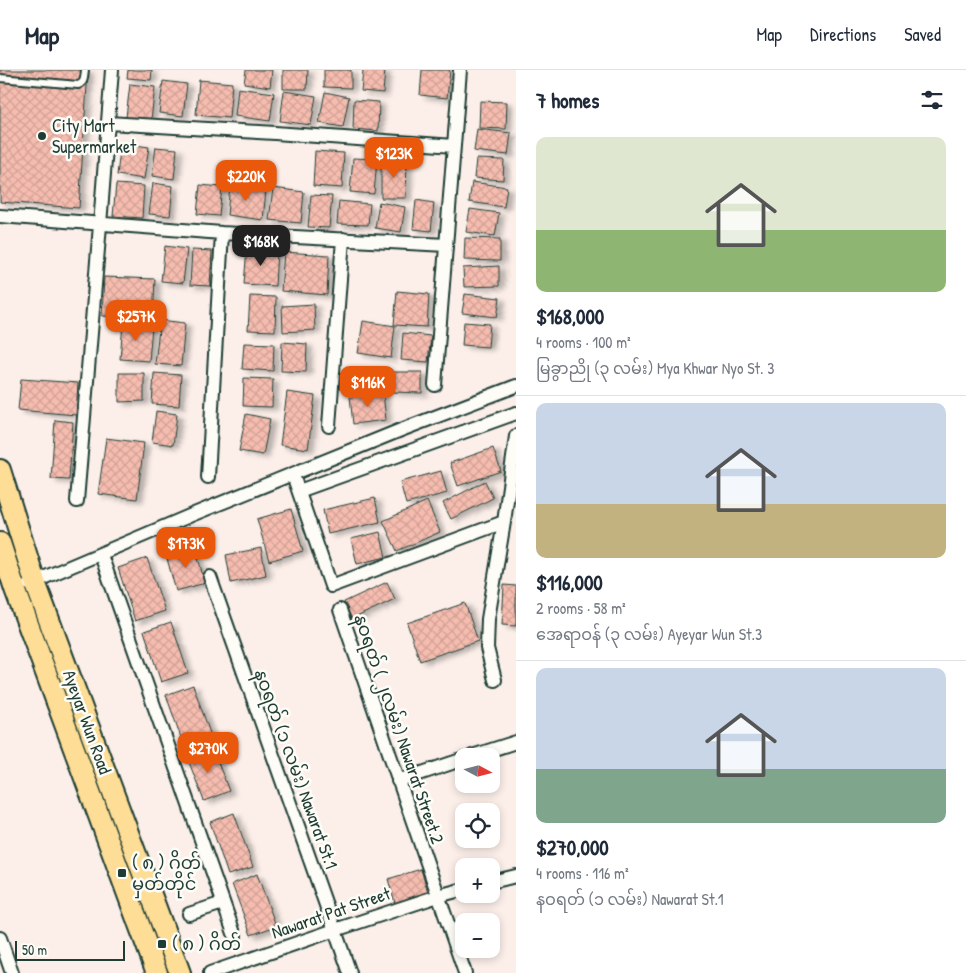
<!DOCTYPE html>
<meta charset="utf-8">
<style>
:root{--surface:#fff;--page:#f2f2f3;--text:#1f2937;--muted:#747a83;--line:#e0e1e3;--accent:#ea580c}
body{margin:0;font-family:"Patrick Hand","Noto Sans Myanmar",sans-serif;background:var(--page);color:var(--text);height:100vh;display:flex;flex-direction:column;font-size:19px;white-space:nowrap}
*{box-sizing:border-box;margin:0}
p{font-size:16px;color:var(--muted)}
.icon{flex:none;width:28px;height:28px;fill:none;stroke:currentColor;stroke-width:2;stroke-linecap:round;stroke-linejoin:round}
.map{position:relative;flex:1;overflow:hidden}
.sheet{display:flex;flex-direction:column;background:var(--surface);width:450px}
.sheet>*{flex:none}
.needle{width:32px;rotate:97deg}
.fabs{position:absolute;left:455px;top:678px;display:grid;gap:10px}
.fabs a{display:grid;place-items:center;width:45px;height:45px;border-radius:10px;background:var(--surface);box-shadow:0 2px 8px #0003;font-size:25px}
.scale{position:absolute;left:15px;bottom:12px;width:110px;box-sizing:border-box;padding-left:5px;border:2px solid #1f3d34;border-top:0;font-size:14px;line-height:18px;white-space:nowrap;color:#1f3d34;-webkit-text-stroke:4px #fdfcf7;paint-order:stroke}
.price{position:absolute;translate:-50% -42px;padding:0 11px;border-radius:10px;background:var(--accent);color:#fff;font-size:16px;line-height:32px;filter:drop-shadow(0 1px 2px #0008)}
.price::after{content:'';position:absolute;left:50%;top:30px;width:15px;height:11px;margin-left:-8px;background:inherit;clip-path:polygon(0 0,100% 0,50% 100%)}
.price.active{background:#222;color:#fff}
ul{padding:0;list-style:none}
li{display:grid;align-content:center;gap:10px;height:265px;padding:0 20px}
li+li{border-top:1px solid var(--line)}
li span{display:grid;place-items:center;height:155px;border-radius:10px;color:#555}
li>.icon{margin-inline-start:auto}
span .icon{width:90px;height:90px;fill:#fffc;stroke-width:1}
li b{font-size:21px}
h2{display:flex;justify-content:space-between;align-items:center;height:60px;padding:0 20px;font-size:21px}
header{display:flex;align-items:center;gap:30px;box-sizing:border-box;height:70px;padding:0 25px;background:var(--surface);border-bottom:1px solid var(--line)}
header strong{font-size:24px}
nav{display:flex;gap:28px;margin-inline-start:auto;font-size:18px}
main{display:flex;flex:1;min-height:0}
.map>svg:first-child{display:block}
</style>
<header>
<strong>Map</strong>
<nav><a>Map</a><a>Directions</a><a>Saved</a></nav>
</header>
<main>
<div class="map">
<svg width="516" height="903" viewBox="0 0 516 903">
<defs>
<pattern id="building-cross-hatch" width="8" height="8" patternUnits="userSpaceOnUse" patternTransform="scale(1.25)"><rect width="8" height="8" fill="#f6bcaf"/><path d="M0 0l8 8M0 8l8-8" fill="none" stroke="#d2a297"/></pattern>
<filter id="shadow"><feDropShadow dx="5.5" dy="3" stdDeviation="2.5" flood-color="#0004"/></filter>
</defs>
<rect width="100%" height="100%" fill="#fcefe9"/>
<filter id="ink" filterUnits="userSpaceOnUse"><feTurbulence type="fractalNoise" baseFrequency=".02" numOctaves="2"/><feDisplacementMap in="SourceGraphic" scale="10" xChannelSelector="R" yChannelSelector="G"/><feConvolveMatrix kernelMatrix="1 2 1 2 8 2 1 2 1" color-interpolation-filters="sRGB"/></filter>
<g filter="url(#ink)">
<!-- building -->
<path fill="url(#building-cross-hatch)" stroke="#1f3d34" filter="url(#shadow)" d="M0,0h88l-9,138 -79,-6z
M128,0h24l-1,10 -24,-2z
M246,0h26l-2,17 -26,-4z
M283,0h25l-1,19h-24z
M324,0h27v18l-27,-1z
M363,0h22l-2,23 -22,-2z
M422,0h28l-3,28 -27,-3z
M199,10l33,3 -3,35 -33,-3z
M163,11l24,3 -4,32 -24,-3z
M130,14l25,3 -4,33 -25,-3z
M238,18l36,5 -4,28 -35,-5z
M284,21l32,5 -5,29 -31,-4z
M325,22l24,5 -6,30 -24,-4z
M354,30l25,2 -1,29 -25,-2z
M480,31l27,1 -1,27 -27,-1z
M477,59l34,4 -3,22 -34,-4z
M121,73l28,4 -5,32 -27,-4z
M156,77l21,2 -3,30 -22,-3z
M315,81l29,2 -2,35 -29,-2z
M353,88l24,1 -3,35 -24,-2z
M476,89l28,1 -1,20 -29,-2z
M381,90h26l-1,38h-25z
M472,112l35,5 -3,20 -35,-5z
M153,113l20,3 -3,30 -21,-2z
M116,114l28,2 -2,32 -29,-2z
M200,115l22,2 -3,29 -22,-2z
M230,115l36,5 -3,30 -36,-5z
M273,118l31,4 -3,31 -32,-3z
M311,125l21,1 -3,32 -21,-1z
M416,130l18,3 -3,28 -18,-2z
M339,131l31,3 -2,21 -31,-1z
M379,132l26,5 -4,25 -26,-4z
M470,139l29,4 -4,23 -29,-4z
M465,168l35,1v22l-36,-1z
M165,176l22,3 -4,34 -22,-2z
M247,178l30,2 -2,36 -31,-2z
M192,180l20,1 -2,35 -20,-1z
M284,182l45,3 -2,40 -46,-4z
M499,196v20l-35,1 -1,-19z
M104,207l51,2 -2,40 -51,-3z
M397,221l32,3 -2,33 -33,-2z
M465,224l35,4 -3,19 -35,-4z
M250,226l26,1 -1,34 -27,-1z
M314,234l1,26 -32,2 -1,-26z
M160,250l25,3 -4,43 -26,-2z
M363,251l32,5 -4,32 -33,-5z
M464,252l26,2 -2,23 -26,-2z
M123,253l29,3 -3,35 -29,-2z
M403,263l28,3 -3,26 -27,-2z
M282,272l25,2 -1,28 -25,-1z
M244,273l30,1 -1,27 -31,-2z
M393,302h29v21l-30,-1z
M119,303h25v28l-25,1z
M154,303l27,2 -2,31 -27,-2z
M244,308l29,1 -1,28 -29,-1z
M21,309l57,4 -2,32 -58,-5z
M287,322l28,4 -7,53 -28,-4z
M383,323l3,27 -33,4 -3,-27z
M156,341l21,3 -4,31 -21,-3z
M246,344l24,5 -7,36 -24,-4z
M55,350l18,2 -4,58 -18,-1z
M106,368l38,5 -7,56 -39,-5z
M493,378l8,23 -43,15 -8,-23z
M441,401l6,22 -41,11 -6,-22z
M485,411l8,17 -42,21 -8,-16z
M375,428l5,24 -52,12 -5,-24z
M427,431l13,31 -43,19 -14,-30z
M291,439l12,42 -34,10 -12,-42z
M380,462l6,25 -29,7 -6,-25z
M195,477l10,36 -29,8 -10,-36z
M261,478l5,27 -35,8 -5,-28z
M147,488l18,53 -30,10 -17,-53z
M387,512l8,17 -43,20 -8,-17z
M504,515l12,1v40l-14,-1z
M465,533l13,38 -58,20 -13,-38z
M171,552l17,51 -27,9 -17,-51z
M193,615l18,51 -27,10 -18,-51z
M212,677l17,44 -25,10 -17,-44z
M234,743l19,54 -25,8 -18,-53z
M421,799l7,24 -33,10 -7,-24z
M257,804l19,52 -25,9 -19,-51z"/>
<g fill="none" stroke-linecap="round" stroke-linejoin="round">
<defs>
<path id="service" d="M0,8l78,7c7,-2 6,-8 7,-15"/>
<path id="minor" d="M108,53l167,10 179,13
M0,146l222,17 224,12
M435,315l25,-315
M329,356l14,-187
M293,405l38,111 173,-64
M208,407l14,-244
M299,421l217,-78
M77,431l23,-276 12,-155
M101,485l134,381
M210,507l140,396
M29,514l165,-70 207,-84 115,-44
M340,540l125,363
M495,610l-8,-32 1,-29 16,-97 12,-86
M472,686l44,-14
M398,711l66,-22
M491,812l25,-6
M189,844l34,-11
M0,868l12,35
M210,903l125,-43 103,-34 26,-7"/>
<path id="primary" d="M0,400l35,112 145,391
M0,473l15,46 142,384"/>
</defs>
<!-- service casing -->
<use href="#service" stroke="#1f3d34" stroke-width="10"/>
<!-- minor casing -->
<use href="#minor" stroke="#1f3d34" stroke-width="16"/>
<!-- primary casing -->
<use href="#primary" stroke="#1f3d34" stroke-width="24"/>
<!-- service -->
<use href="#service" stroke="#fdfcf7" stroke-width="6"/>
<!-- minor -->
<use href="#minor" stroke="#fdfcf7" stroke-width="12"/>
<!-- primary -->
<use href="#primary" stroke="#fedd96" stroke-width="20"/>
</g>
</g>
<!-- markers -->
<g fill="#1f3d34" stroke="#fdfcf7" stroke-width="2">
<circle cx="42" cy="66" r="5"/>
<rect x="117" y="798" width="10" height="10" rx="2.5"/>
<rect x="157" y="869" width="10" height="10" rx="2.5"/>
</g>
<g text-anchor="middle" stroke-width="5" stroke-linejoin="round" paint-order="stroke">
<!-- poi labels -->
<g font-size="18" fill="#1f3d34" stroke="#fdfcf7" text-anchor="start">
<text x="52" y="62">City Mart<tspan x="52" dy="21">Supermarket</tspan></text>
<text x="132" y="799">( ၈ ) ဂိတ်<tspan x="132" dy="21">မှတ်တိုင်</tspan></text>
<text x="172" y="880">( ၈ ) ဂိတ်</text>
</g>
<!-- street labels -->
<g font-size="18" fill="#1f3d34" stroke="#fdfcf7">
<text transform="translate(87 652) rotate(70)" y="6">Ayeyar Wun Road</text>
<text transform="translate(399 659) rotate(71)" y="6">နဝရတ် ( ၂လမ်း) Nawarat Street.2</text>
<text transform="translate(296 699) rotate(70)" y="6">နဝရတ် (၁ လမ်း) Nawarat St.1</text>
<text transform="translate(331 843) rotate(-19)" y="6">Nawarat Pat Street</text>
</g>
</g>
</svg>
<div class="fabs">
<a><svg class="needle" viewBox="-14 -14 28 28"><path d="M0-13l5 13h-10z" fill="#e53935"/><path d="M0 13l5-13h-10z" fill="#747a83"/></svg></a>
<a><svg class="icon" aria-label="locate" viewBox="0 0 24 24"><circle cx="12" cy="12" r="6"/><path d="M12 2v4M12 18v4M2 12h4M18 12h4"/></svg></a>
<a>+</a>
<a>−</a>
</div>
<div class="scale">50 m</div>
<b class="price" style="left:394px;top:109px">$123K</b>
<b class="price" style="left:246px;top:132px">$220K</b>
<b class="price active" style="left:261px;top:197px">$168K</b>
<b class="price" style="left:136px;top:272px">$257K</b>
<b class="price" style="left:368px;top:338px">$116K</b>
<b class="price" style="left:186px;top:499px">$173K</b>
<b class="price" style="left:208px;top:704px">$270K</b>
</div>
<section class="sheet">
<h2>7 homes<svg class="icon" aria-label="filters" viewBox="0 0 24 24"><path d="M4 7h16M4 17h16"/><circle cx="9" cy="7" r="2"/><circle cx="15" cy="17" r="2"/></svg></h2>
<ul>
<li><span style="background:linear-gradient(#dfe7d0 60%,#8fb573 0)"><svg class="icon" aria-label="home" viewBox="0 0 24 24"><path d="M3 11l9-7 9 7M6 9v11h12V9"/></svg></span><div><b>$168,000</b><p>4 rooms · 100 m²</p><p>မြခွာညို (၃ လမ်း) Mya Khwar Nyo St. 3</p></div></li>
<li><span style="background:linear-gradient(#c9d6e8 65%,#c2b280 0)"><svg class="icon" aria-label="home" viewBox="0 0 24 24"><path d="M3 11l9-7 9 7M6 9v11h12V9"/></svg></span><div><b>$116,000</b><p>2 rooms · 58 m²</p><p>အေရာဝန် (၃ လမ်း) Ayeyar Wun St.3</p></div></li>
<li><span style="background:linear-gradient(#c9d6e8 65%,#7fa58c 0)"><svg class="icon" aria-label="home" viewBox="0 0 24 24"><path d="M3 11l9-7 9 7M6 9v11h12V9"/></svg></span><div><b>$270,000</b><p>4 rooms · 116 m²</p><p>နဝရတ် (၁ လမ်း) Nawarat St.1</p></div></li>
</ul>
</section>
</main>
